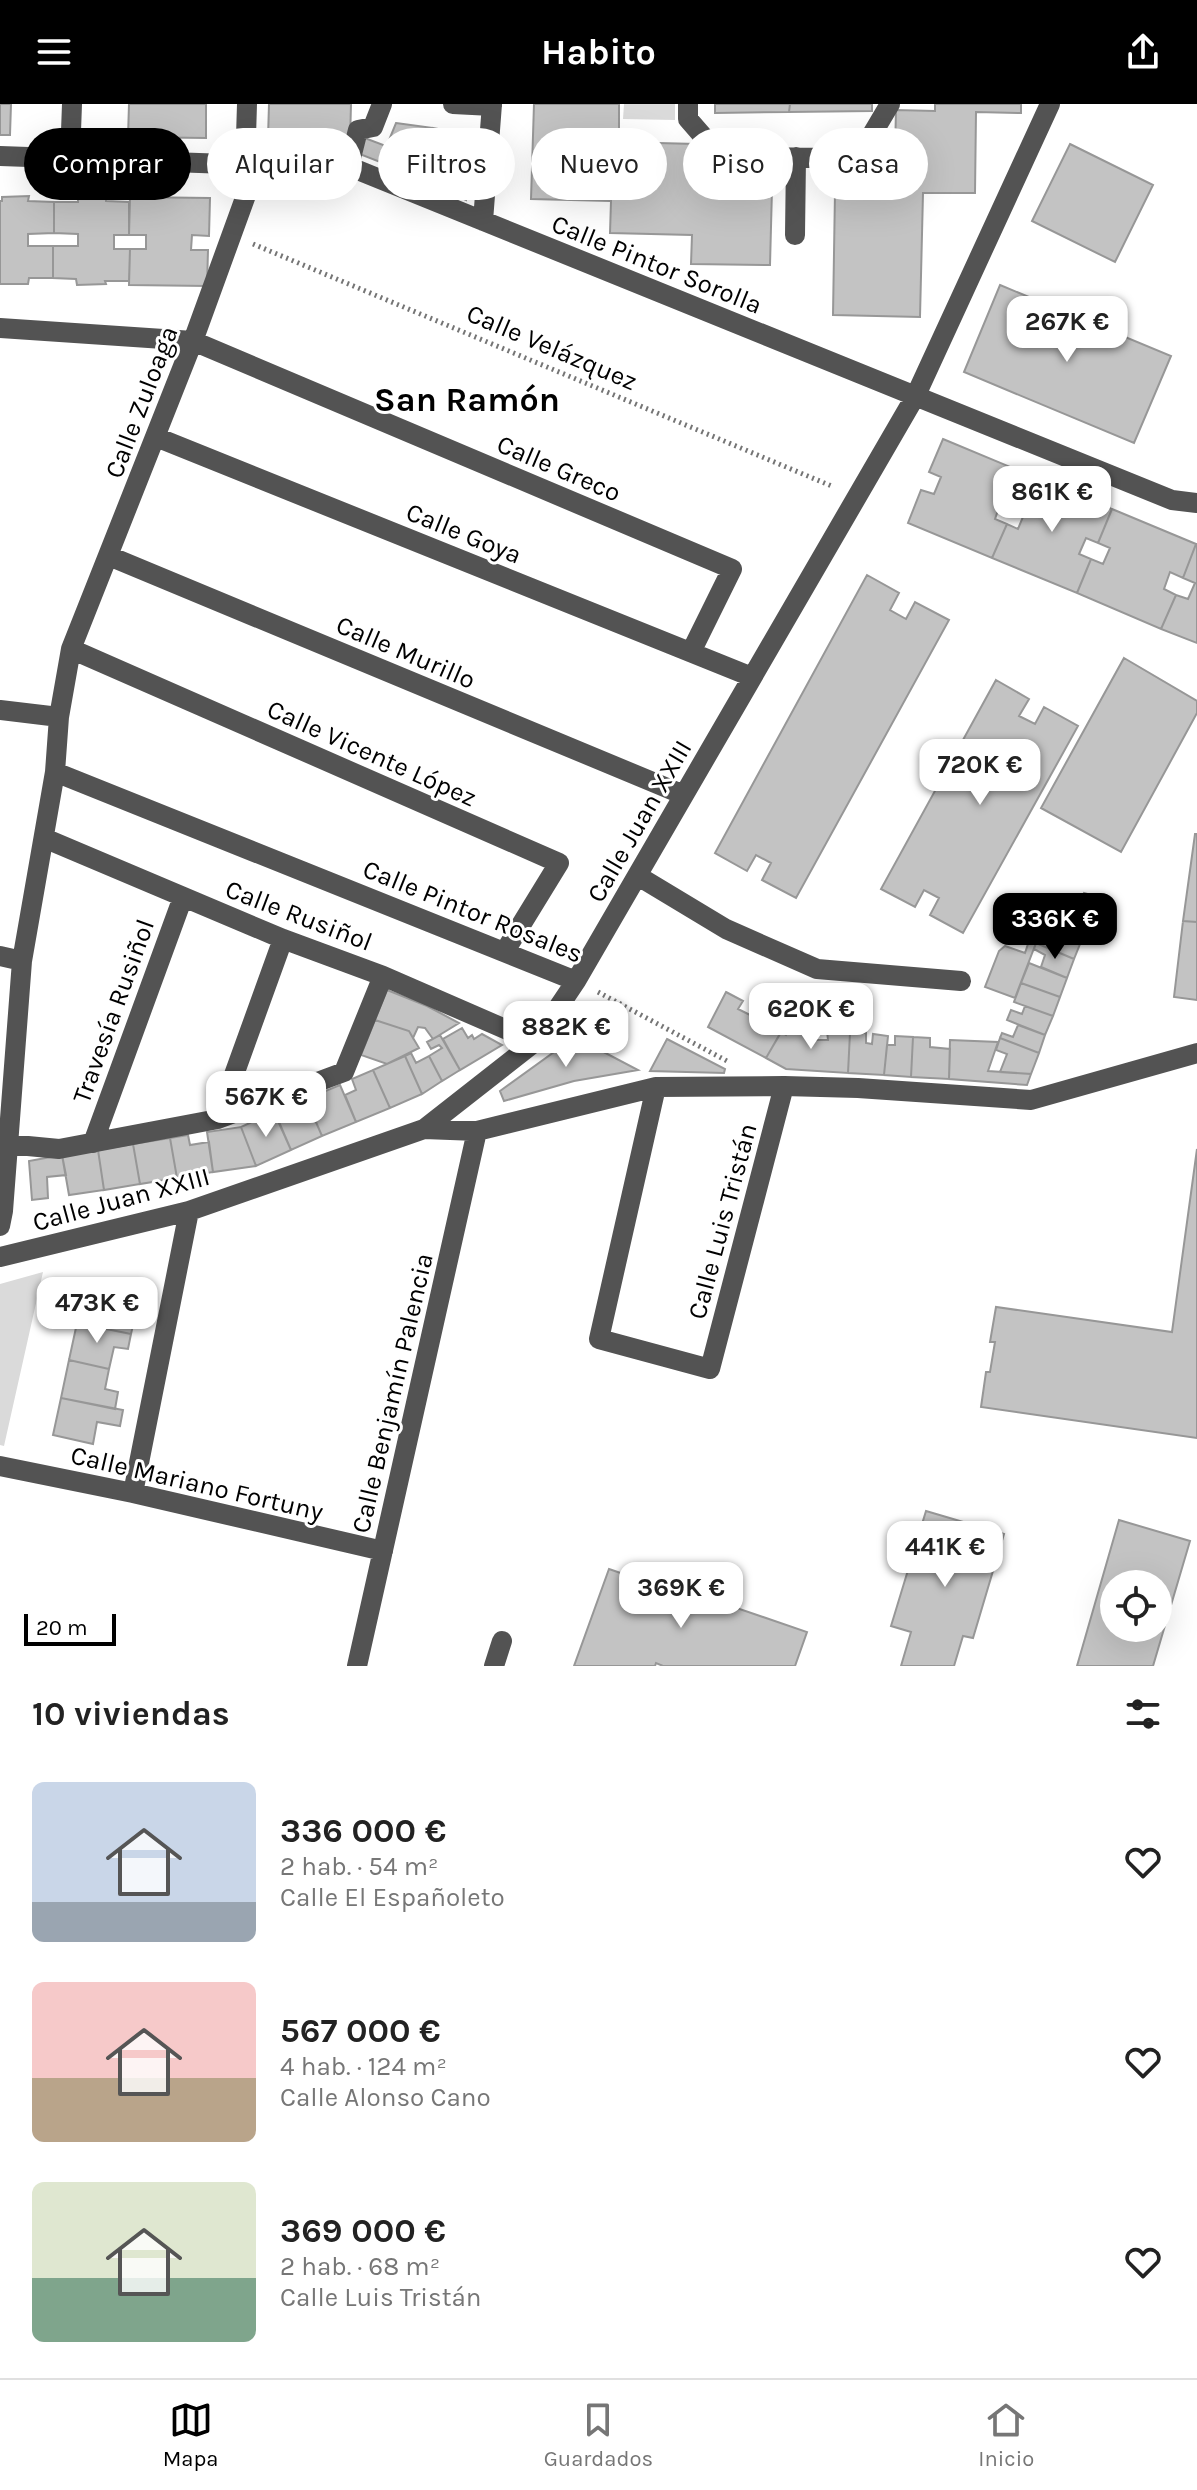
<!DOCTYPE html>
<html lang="es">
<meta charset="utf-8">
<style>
:root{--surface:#fff;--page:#f6f6f6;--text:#222;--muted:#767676;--line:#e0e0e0;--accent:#000}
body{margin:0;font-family:Karla,sans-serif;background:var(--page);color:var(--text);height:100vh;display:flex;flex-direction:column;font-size:30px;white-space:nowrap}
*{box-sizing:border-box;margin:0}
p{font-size:26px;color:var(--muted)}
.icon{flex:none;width:44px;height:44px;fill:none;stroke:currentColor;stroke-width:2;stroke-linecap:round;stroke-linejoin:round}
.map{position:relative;height:1562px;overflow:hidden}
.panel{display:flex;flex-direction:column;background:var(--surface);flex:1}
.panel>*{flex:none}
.banner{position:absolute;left:24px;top:24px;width:1150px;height:72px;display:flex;gap:16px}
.controls{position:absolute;left:1100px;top:1466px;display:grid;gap:16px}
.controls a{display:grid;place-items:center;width:72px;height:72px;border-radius:50%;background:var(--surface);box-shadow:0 8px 32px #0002;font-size:40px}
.scale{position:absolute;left:24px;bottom:20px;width:92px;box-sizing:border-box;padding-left:8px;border:4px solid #000;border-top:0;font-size:22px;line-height:28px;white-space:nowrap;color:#000;-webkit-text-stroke:6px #fff;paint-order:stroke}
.price{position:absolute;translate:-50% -68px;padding:0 18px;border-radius:16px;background:#fff;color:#222;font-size:26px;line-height:52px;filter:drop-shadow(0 2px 4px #0008)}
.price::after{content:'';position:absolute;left:50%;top:48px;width:24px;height:18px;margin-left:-12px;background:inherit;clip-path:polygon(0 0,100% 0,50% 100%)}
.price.selected{background:var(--accent);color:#fff}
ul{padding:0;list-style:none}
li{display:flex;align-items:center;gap:24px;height:200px;padding:0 32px}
li span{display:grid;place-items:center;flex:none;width:224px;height:160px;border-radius:12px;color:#555}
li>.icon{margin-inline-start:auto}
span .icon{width:96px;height:96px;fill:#fffc;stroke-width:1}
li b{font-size:34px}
h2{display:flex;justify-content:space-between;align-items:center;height:96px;padding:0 32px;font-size:34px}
.chip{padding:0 28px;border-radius:36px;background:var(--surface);box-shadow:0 8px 32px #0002;font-size:28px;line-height:72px}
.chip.selected{background:var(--accent);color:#fff}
header{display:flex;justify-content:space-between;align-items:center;height:104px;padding:0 32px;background:var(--accent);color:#fff;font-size:36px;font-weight:700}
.tab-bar{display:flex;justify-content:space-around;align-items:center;height:112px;border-top:2px solid var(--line);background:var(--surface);font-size:22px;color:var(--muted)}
.tab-bar a{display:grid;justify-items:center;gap:4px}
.tab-bar .selected{color:var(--accent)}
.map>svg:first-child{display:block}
</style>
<header><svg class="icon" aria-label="menu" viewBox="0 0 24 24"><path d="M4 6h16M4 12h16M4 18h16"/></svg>Habito<svg class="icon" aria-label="share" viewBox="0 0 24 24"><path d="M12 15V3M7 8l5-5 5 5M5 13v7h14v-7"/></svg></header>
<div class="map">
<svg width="1197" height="1562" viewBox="0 0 1197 1562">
<rect width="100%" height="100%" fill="#fff"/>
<!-- green -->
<path fill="#dadada" d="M624,0h51v16l-52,-1z
M43,1168l-39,174 -4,-1v-161z"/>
<!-- building -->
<path fill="#c3c3c3" stroke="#979797" stroke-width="2" fill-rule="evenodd" d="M0,0h11l-1,31h-10z
M129,0h77v34l-78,-1z
M269,0h82l-1,37 -82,-3z
M534,0h85v38l77,2 -2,44 78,1 -2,76 -79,-1 1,-29 -82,-2 1,-32 -80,-2z
M715,0h75l-1,8 -74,1z
M790,0h82v7l-83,1z
M935,0h86v9l-45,-1 -1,81h-52l-3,124 -87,-2 2,-123 59,1 2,-83 39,1z
M396,19l37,5 -21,48 -32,-14z
M433,24l37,7 -4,65 -54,-24z
M362,33l24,9 -6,16 -23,-9z
M1070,40l83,41 -38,77 -83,-41z
M29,92l-1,5 26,1v31l-26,1v12h25v32h-24l-1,6h-28v-83h2v-4z
M78,93h28v4l23,1v33h-15v14h16l-1,32h-24l1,3 -29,1 -1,-6 -23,-1v-32h25v-12l-24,-1v-31h24z
M130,93l80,1 -1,38 -17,-1 -1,15h17l-1,36 -78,-1 1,-36h16v-14h-17z
M1000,181l171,71 -37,87 -170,-71z
M943,335l84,35 -13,34 -13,-6 -6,17 12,5 -15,34 -84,-35 13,-33 13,4 7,-17 -12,-5z
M1027,370l85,35 -14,34 -12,-5 -7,16 12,5 -14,34 -85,-35 15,-34 11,5 7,-17 -11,-4z
M1112,405l84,35 -13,34 -13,-6 -6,17 12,6 -15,34 -84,-36 14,-34 12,5 7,-16 -12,-5z
M1196,440h1v99l-36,-14 15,-34 12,4 7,-16 -12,-5z
M867,471l32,18 -9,17 16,9 9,-17 34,18 -153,278 -34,-18 9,-17 -15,-8 -9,16 -32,-18z
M1124,554l73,43v12l-76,139 -80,-44z
M996,576l33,19 -10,17 16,8 9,-17 34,19 -115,207 -33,-18 9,-17 -15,-8 -9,17 -34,-18z
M1195,730h2v88l-14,-1z
M1084,789l14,4 -16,42 -44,-15 34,-25 8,3z
M1183,817l14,1v78l-23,-3z
M1043,821l39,14 -8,20 -38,-16z
M1029,837l7,2 -21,55 -30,-11 14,-36 6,-5 20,7z
M1036,839l38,16 -7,19 -26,-11 4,-12 -11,-6z
M1029,859l38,15 -7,19 -39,-14z
M1021,879l39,14 -7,19 -39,-14z
M387,886l40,16 32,17 -26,16 -8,-11 -7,-1 -5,11 -4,-7 -34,-11z
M726,888l17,9 -5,8 16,8 5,-8 27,15 -20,34 -58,-31z
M1025,902l28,10 -8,19 -38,-15 4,-10 11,4z
M375,916l34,11 10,17 -32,16 -26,-9z
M796,917l17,9 -5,9 4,1h16l-1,-9 23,2 -2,40 -62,-4 -20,-11 15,-26 5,3z
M1018,921l27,10 -6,18 -39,-15 2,-5 11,4z
M462,924l6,10 4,-3 2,4 8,-5 20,11 -42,25 -17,-31z
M850,929h16v10l6,1 1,-10 15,2 -4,39 -36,-2z
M440,931l20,35 -18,11 -13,-25 13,-8 -3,-3 -8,4 -4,-7z
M895,932l18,1 -2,40 -27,-2 3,-30h8z
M575,933l63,33 -64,11 -70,20 -4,-10z
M913,933l17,1v9l20,2 -1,30 -38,-2z
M1000,934l39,15 -8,21 -31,-2 7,-18 -11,-4z
M667,935l58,30 -1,4 -74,-2z
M950,936l48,2 -10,29 43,3 -4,11 -78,-6z
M411,949l5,10 13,-7 13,25 -20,13 -17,-38z
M405,952l17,38 -32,14 -17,-38z
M373,966l17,38 -34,14 -11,-27 11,-5 -4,-11z
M340,981l16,37 -34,14 -16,-37z
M306,995l16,37 -31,14 -12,-28 17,-7 -4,-10z
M274,1008l17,38 -35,16 -15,-39z
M241,1023l15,39 -43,6 -6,-40z
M188,1031l2,10 19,-3 4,30 -36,6 -7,-40z
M170,1034l7,40 -37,6 -7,-40z
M133,1040l7,40 -36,6 -6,-40z
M1197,1045v289l-216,-31 5,-35h4l5,-30h-5l6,-35 176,25z
M98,1046l6,40 -35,5 -7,-40z
M62,1051l4,20 -19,2 1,21 -16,2 -3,-39z
M85,1179l41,9 -5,21 14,3 -4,18 -54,-11z
M77,1219l54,11 -3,15 -14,-2 -5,22 -40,-9z
M69,1256l40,9 -4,20 13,3 -3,17 -54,-11z
M61,1294l62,12 -3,16 -23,-4 -4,22 -40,-9z
M926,1407l78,23 -31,104 -10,-2 -9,30h-53l10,-34 -20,-6z
M1119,1416l71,21 -37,125h-76zM1114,1480h44v44h-44z
M609,1465l81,28 7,-20 25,8 -6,16 91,31 -12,34h-132l-7,-3 -1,3h-81z"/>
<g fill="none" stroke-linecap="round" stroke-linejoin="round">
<!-- path -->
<path stroke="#757575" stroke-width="5" stroke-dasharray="2 4" stroke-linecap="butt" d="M253,140l581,243
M598,888l129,69"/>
<!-- minor -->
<path stroke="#535353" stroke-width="20" d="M453,0l39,2
M688,0v15l33,38 137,1 32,-54
M0,52l257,9 71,-7 844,342 25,3
M70,55l2,-55
M349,62l9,-36 15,-3 9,-23
M483,117l9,-117
M795,131l1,-78
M0,224l193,13 539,228 -41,83
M156,333l596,240
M109,452l575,239
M71,545l488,214 -54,88
M0,606l59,7
M55,668l521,209
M44,734l239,101 100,37 152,66
M638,772l88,53 91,40 144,12
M0,852l22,5
M656,983l-57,252 111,30 74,-283
M218,1015l65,-180
M424,1025l53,2 179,-44 128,-1 74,2 173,12 166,-47
M93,1039l90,-246
M7,1040l52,5 159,-30 126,-47 39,-96
M0,1122l3,-15 19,-250 33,-189 4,-55 12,-68 122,-308 64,-176 -11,-28 1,-33
M0,1153l189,-46 235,-82 111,-87 41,-61 340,-586 134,-291
M0,1362l133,27 250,58
M133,1389l56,-282
M357,1562l120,-535
M494,1562l8,-25"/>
</g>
<g text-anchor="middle" stroke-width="6" stroke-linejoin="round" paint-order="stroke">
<!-- street labels -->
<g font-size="26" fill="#000" stroke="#fff">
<text transform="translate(657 160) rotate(22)" y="9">Calle Pintor Sorolla</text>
<text transform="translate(552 243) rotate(23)" y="9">Calle Velázquez</text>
<text transform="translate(141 298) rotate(-69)" y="9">Calle Zuloaga</text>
<text transform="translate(559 364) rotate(23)" y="9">Calle Greco</text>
<text transform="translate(464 429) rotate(22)" y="9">Calle Goya</text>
<text transform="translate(406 548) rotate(23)" y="9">Calle Murillo</text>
<text transform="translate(372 649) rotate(24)" y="9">Calle Vicente López</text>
<text transform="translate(639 717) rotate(-60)" y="9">Calle Juan XXIII</text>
<text transform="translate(473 807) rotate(22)" y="9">Calle Pintor Rosales</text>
<text transform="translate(299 811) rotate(21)" y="9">Calle Rusiñol</text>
<text transform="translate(113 907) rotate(-70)" y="9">Travesía Rusiñol</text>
<text transform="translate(121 1095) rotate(-15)" y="9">Calle Juan XXIII</text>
<text transform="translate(722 1117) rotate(-75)" y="9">Calle Luis Tristán</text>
<text transform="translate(392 1289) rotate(-77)" y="9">Calle Benjamín Palencia</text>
<text transform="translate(197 1379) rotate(13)" y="9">Calle Mariano Fortuny</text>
</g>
<!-- district labels -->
<g font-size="34" font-weight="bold" fill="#000" stroke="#fff">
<text x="467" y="307">San Ramón</text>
</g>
</g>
</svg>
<div class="controls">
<a><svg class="icon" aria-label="locate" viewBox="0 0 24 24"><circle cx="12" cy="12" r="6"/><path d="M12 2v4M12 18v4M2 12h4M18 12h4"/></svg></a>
</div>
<div class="scale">20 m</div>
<b class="price" style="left:1067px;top:260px">267K €</b>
<b class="price" style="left:1052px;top:430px">861K €</b>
<b class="price" style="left:980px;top:703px">720K €</b>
<b class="price selected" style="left:1055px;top:857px">336K €</b>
<b class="price" style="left:811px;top:947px">620K €</b>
<b class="price" style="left:566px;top:965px">882K €</b>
<b class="price" style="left:266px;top:1035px">567K €</b>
<b class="price" style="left:97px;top:1241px">473K €</b>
<b class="price" style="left:945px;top:1485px">441K €</b>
<b class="price" style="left:681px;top:1526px">369K €</b>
<div class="banner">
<a class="chip selected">Comprar</a>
<a class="chip">Alquilar</a>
<a class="chip">Filtros</a>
<a class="chip">Nuevo</a>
<a class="chip">Piso</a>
<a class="chip">Casa</a>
</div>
</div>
<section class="panel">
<h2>10 viviendas<svg class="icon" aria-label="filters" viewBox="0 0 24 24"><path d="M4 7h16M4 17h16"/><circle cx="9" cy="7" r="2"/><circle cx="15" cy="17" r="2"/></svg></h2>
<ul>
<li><span style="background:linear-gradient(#c9d6e8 75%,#9aa5b1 0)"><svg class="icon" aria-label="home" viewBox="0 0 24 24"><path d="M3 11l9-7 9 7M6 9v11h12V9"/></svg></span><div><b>336 000 €</b><p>2 hab. · 54 m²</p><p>Calle El Españoleto</p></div><svg class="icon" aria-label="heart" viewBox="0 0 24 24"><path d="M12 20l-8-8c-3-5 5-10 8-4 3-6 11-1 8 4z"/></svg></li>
<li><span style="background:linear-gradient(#f6c9c9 60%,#b9a48a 0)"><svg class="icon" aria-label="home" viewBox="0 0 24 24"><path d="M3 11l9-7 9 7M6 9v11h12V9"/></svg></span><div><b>567 000 €</b><p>4 hab. · 124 m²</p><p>Calle Alonso Cano</p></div><svg class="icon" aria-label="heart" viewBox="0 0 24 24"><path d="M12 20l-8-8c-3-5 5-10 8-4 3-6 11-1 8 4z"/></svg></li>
<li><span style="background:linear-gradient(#dfe7d0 60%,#7fa58c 0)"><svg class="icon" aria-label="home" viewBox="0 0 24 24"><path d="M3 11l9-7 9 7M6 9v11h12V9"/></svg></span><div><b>369 000 €</b><p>2 hab. · 68 m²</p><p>Calle Luis Tristán</p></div><svg class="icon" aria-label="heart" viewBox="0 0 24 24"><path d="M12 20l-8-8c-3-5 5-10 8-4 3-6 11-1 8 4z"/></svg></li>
</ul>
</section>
<nav class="tab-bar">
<a class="selected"><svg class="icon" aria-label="map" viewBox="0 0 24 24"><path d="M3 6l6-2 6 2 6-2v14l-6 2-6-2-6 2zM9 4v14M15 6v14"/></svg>Mapa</a>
<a><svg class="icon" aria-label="saved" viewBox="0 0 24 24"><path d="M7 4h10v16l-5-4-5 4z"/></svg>Guardados</a>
<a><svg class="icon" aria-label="home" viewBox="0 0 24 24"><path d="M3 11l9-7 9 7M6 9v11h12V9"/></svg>Inicio</a>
</nav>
